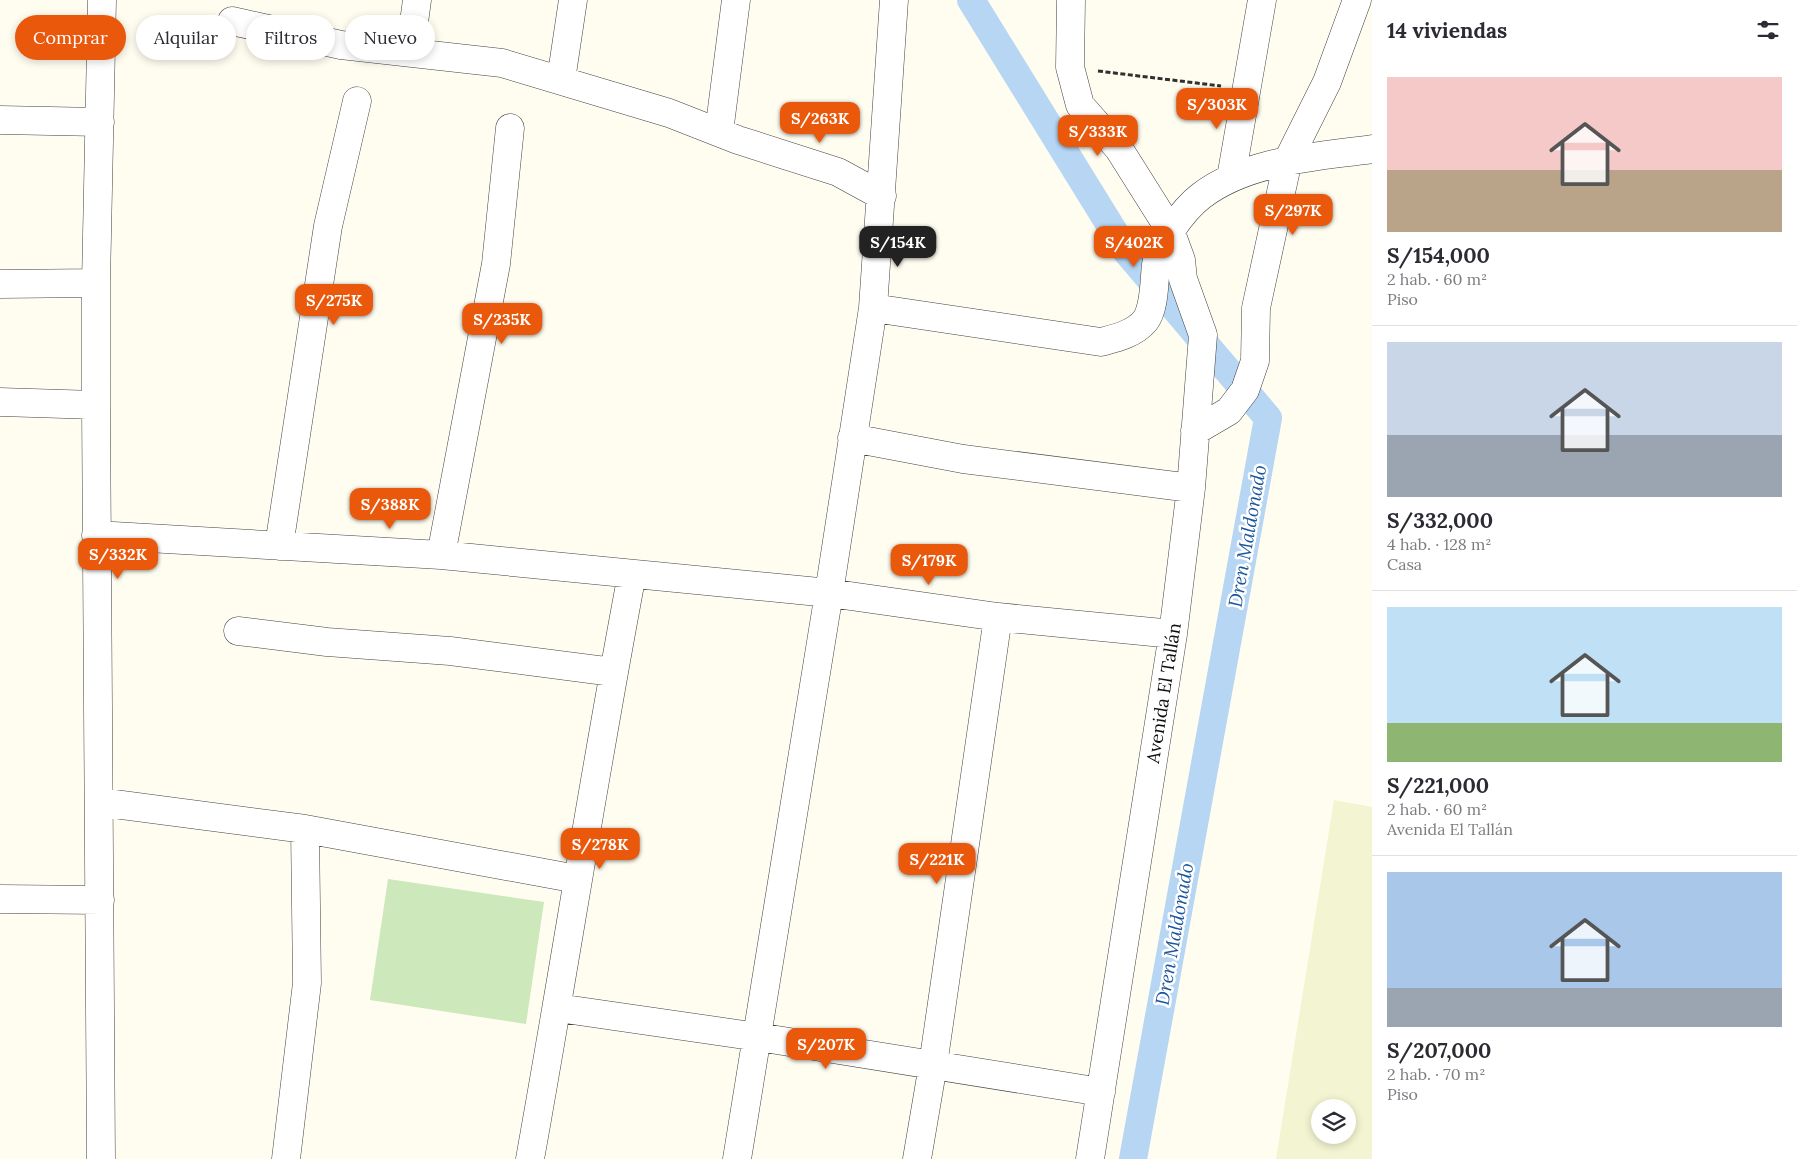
<!DOCTYPE html>
<html lang="es">
<meta charset="utf-8">
<style>
:root{--surface:#fff;--page:#f7f7f7;--text:#2b2b33;--muted:#7c7c81;--line:#e1e1e2;--accent:#ea580c}
body{margin:0;font-family:Lora,serif;background:var(--page);color:var(--text);height:100vh;display:flex;flex-direction:column;font-size:19px;white-space:nowrap}
*{box-sizing:border-box;margin:0}
p{font-size:16px;color:var(--muted)}
.icon{flex:none;width:28px;height:28px;fill:none;stroke:currentColor;stroke-width:2;stroke-linecap:round;stroke-linejoin:round}
.map{position:relative;flex:1;overflow:hidden}
.panel{display:flex;flex-direction:column;background:var(--surface);width:425px}
.panel>*{flex:none}
.top-card{position:absolute;left:15px;top:15px;width:475px;height:45px;display:flex;gap:10px}
.tools{position:absolute;left:1311px;top:1099px;display:grid;gap:10px}
.tools a{display:grid;place-items:center;width:45px;height:45px;border-radius:50%;background:var(--surface);box-shadow:0 2px 8px #0003;font-size:25px}
.price{position:absolute;translate:-50% -42px;padding:0 11px;border-radius:10px;background:var(--accent);color:#fff;font-size:16px;line-height:32px;filter:drop-shadow(0 1px 2px #0008)}
.price::after{content:'';position:absolute;left:50%;top:30px;width:15px;height:11px;margin-left:-8px;background:inherit;clip-path:polygon(0 0,100% 0,50% 100%)}
.price.current{background:#222;color:#fff}
ul{padding:0;list-style:none}
li{display:grid;align-content:center;gap:10px;height:265px;padding:0 15px}
li+li{border-top:1px solid var(--line)}
li span{display:grid;place-items:center;height:155px;border-radius:0px;color:#555}
li>.icon{margin-inline-start:auto}
span .icon{width:90px;height:90px;fill:#fffc;stroke-width:1}
li b{font-size:21px}
h2{display:flex;justify-content:space-between;align-items:center;height:60px;padding:0 15px;font-size:21px}
.chip{padding:0 18px;border-radius:22px;background:var(--surface);box-shadow:0 2px 8px #0003;font-size:18px;line-height:45px}
.chip.current{background:var(--accent);color:#fff}
main{display:flex;flex:1;min-height:0}
.map>svg:first-child{display:block}
</style>
<main>
<div class="map">
<svg width="1372" height="1159" viewBox="0 0 1372 1159">
<rect width="100%" height="100%" fill="#fffdf0"/>
<!-- farmland -->
<path fill="#f3f4d1" fill-rule="evenodd" d="M1334,800l38,7v352h-96zM1320,1108h28v27h-28z"/>
<!-- green -->
<path fill="#cde8ba" d="M388,879l156,23 -18,122 -156,-24z"/>
<g fill="none" stroke-linecap="round" stroke-linejoin="round">
<!-- canal -->
<path stroke="#b6d6f4" stroke-width="28" d="M971,0l155,251 142,167 -135,741"/>
<defs>
<path id="minor" d="M1071,0l-1,67 10,38 39,44 51,81 11,30 2,19 20,56 -12,153 -18,146 -83,525
M232,21l109,24 161,18 167,50 69,27 100,32 44,24
M410,52l7,-52
M561,80l12,-80
M0,120l100,2
M719,132l17,-132
M1231,178l31,-178
M0,284l96,-1
M873,308l228,34c15,-4 33,-8 44,-21 10,-13 9,-40 11,-56 3,-22 27,-55 45,-69 47,-36 114,-39 171,-47
M0,402l96,3
M1195,431l34,-20 16,-21 10,-29 1,-53 32,-148 39,-78 30,-82
M852,438l111,21 228,29
M96,535l345,20 388,38 169,24 175,17
M279,546l49,-320 29,-125
M441,555l55,-291 14,-136
M238,631l89,11 123,9 163,21
M99,802l206,27 272,50
M0,899l100,1
M558,1008l200,29 343,55
M101,1159l-5,-754v-122l6,-283
M286,1159l21,-176 -2,-154
M530,1159c35,-195 65,-390 102,-585
M737,1159l92,-566 44,-285 21,-308
M917,1159l16,-94 65,-448"/>
</defs>
<!-- minor casing -->
<use href="#minor" stroke="#414141" stroke-width="29"/>
<!-- path -->
<path stroke="#303030" stroke-width="3" stroke-dasharray="5 2.5" stroke-linecap="butt" d="M1098,71l123,15"/>
<!-- minor -->
<use href="#minor" stroke="#fff" stroke-width="28"/>
</g>
<g text-anchor="middle" stroke-width="5" stroke-linejoin="round" paint-order="stroke">
<!-- street labels -->
<g font-size="18" fill="#0e0e0e" stroke="#fff">
<text transform="translate(1164 693) rotate(-81)" y="6">Avenida El Tallán</text>
</g>
<!-- water labels -->
<g font-size="19" font-style="italic" fill="#1b559d" stroke="#fff">
<text transform="translate(1247 536) rotate(-80)" y="7">Dren Maldonado</text>
<text transform="translate(1174 934) rotate(-80)" y="7">Dren Maldonado</text>
</g>
</g>
</svg>
<div class="tools">
<a><svg class="icon" aria-label="layers" viewBox="0 0 24 24"><path d="M12 4l9 5-9 5-9-5zM3 14l9 5 9-5"/></svg></a>
</div>
<b class="price" style="left:1217px;top:130px">S/303K</b>
<b class="price" style="left:820px;top:144px">S/263K</b>
<b class="price" style="left:1098px;top:157px">S/333K</b>
<b class="price" style="left:1293px;top:236px">S/297K</b>
<b class="price current" style="left:898px;top:268px">S/154K</b>
<b class="price" style="left:1134px;top:268px">S/402K</b>
<b class="price" style="left:334px;top:326px">S/275K</b>
<b class="price" style="left:502px;top:345px">S/235K</b>
<b class="price" style="left:390px;top:530px">S/388K</b>
<b class="price" style="left:118px;top:580px">S/332K</b>
<b class="price" style="left:929px;top:586px">S/179K</b>
<b class="price" style="left:600px;top:870px">S/278K</b>
<b class="price" style="left:937px;top:885px">S/221K</b>
<b class="price" style="left:826px;top:1070px">S/207K</b>
<div class="top-card">
<a class="chip current">Comprar</a>
<a class="chip">Alquilar</a>
<a class="chip">Filtros</a>
<a class="chip">Nuevo</a>
</div>
</div>
<section class="panel">
<h2>14 viviendas<svg class="icon" aria-label="filters" viewBox="0 0 24 24"><path d="M4 7h16M4 17h16"/><circle cx="9" cy="7" r="2"/><circle cx="15" cy="17" r="2"/></svg></h2>
<ul>
<li><span style="background:linear-gradient(#f6c9c9 60%,#b9a48a 0)"><svg class="icon" aria-label="home" viewBox="0 0 24 24"><path d="M3 11l9-7 9 7M6 9v11h12V9"/></svg></span><div><b>S/154,000</b><p>2 hab. · 60 m²</p><p>Piso</p></div></li>
<li><span style="background:linear-gradient(#c9d6e8 60%,#9aa5b1 0)"><svg class="icon" aria-label="home" viewBox="0 0 24 24"><path d="M3 11l9-7 9 7M6 9v11h12V9"/></svg></span><div><b>S/332,000</b><p>4 hab. · 128 m²</p><p>Casa</p></div></li>
<li><span style="background:linear-gradient(#bfe0f5 75%,#8fb573 0)"><svg class="icon" aria-label="home" viewBox="0 0 24 24"><path d="M3 11l9-7 9 7M6 9v11h12V9"/></svg></span><div><b>S/221,000</b><p>2 hab. · 60 m²</p><p>Avenida El Tallán</p></div></li>
<li><span style="background:linear-gradient(#a9c7e8 75%,#9aa5b1 0)"><svg class="icon" aria-label="home" viewBox="0 0 24 24"><path d="M3 11l9-7 9 7M6 9v11h12V9"/></svg></span><div><b>S/207,000</b><p>2 hab. · 70 m²</p><p>Piso</p></div></li>
</ul>
</section>
</main>
